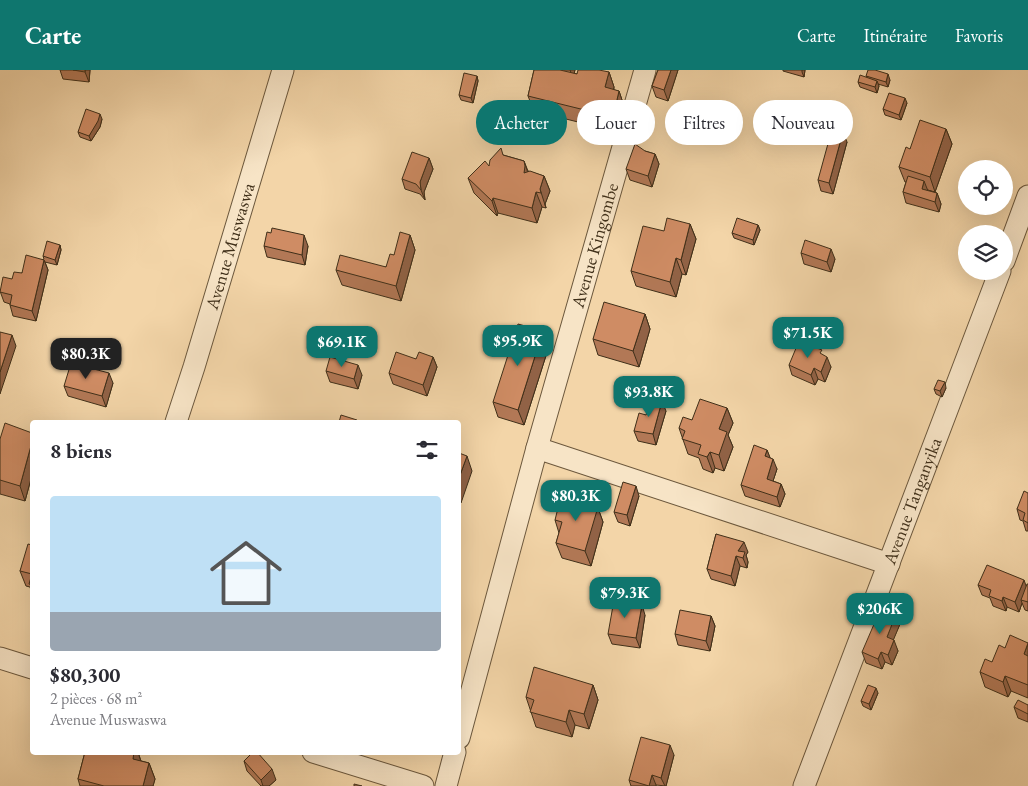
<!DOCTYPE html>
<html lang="fr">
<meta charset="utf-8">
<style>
:root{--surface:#fff;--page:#f7f7f7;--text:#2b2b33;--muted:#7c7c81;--line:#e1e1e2;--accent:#0f766e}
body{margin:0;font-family:"EB Garamond",serif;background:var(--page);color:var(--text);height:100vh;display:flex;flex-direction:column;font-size:19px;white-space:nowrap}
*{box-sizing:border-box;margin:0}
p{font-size:16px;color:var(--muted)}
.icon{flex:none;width:28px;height:28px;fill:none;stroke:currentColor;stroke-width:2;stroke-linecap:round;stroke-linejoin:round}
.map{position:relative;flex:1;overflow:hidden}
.details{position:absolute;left:30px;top:350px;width:431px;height:335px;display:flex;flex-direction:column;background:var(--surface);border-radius:5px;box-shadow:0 5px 20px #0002}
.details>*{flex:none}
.hud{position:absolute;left:476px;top:30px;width:475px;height:45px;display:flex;gap:10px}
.tools{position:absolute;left:958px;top:90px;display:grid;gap:10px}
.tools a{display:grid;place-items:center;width:55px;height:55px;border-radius:50%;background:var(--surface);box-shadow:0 5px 20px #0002;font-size:25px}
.price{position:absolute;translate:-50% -42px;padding:0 11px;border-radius:10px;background:var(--accent);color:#fff;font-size:16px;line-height:32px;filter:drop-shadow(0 1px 2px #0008)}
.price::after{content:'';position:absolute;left:50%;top:30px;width:15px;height:11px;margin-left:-8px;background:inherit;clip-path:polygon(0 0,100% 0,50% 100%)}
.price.on{background:#222;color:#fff}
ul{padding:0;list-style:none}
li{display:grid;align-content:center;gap:10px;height:265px;padding:0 20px}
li+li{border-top:1px solid var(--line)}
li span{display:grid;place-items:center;height:155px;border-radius:5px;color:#555}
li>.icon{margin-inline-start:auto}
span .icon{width:90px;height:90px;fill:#fffc;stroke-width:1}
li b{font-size:21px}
h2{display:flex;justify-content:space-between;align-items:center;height:60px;padding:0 20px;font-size:21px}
.chip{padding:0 18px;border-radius:22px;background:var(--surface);box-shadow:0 5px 20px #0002;font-size:18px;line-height:45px}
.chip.on{background:var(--accent);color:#fff}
header{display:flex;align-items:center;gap:30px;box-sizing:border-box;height:70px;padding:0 25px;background:var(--accent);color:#fff}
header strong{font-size:24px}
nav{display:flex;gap:28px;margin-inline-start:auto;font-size:18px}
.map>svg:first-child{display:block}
</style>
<header>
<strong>Carte</strong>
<nav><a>Carte</a><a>Itinéraire</a><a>Favoris</a></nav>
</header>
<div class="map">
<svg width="1028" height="716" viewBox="0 0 1028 716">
<rect width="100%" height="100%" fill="#f3d5a8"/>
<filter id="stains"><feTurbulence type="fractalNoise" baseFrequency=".004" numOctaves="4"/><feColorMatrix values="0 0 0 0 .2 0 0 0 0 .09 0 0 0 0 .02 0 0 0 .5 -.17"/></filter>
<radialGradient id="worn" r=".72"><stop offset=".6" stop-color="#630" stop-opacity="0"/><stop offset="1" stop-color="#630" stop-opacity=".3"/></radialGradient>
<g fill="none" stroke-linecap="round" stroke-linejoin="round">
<defs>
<g id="minor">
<path d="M1004,191l24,-65"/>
<path id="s1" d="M176,352l18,-55 89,-297"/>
<path d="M537,378l352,116"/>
<path d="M0,588l32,10"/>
<path id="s2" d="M459,668l78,-290 108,-378"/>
<path d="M313,682l110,34"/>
<path d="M446,716l9,-34"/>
<path id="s3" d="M804,716l196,-515"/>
</g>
</defs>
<!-- minor casing -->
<use href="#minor" stroke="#6c583d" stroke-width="23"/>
<!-- minor -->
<use href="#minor" stroke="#f7e4c6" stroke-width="21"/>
</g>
<!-- wall -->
<path fill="#b27856" stroke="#3f2f19" d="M60,0h30l-1,12 -26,-3z
M534,0h41l-1,3 3,1 32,-2 5,15v3l5,1 5,15 -3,13 -9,3 -2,8 -76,-19 -6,-15z
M658,0h20l-10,31 -12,-4 -4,-11z
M783,0h22l-1,7 -21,-6z
M477,6l1,5 -5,22 -12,-3 -2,-5z
M866,6l24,4 -2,7 -10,-3 1,2 -2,7 -17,-6 -2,-5 9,-4z
M907,33l-6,17 -16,-5 -2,-6z
M102,49l-2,8 -9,14 -11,-4 -2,-5z
M946,59l6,15 -17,48 -8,-2h1l9,3 4,11 -2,8 -33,-9 -3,-11 3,-10h-1l-6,-15 11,-18z
M847,72l-14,52 -12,-3 -3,-11z
M645,81l10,3 4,10 -7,23 -22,-7 -4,-11z
M503,85l21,6 4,10 16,5 6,15 -5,13 1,4 -4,-1 -5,16 -39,-10 -1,3 -23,-23 -6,-15 21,-12z
M429,88l4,11 -9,23 1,8 -5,-6 -15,-5 -3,-10z
M690,154l6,15 -10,36 -4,-1 -6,23 -40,-11 -5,-15 33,-40z
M758,155l2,5 -6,15 -20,-7 -2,-5z
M410,165l5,15 -14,51 -59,-16 -6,-15 50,-3 8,-12z
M60,175l1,5 -4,15 -12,-3 3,8 -12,51 -23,-5 -3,-11v-1l-6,-2 -4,-11 12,-12 32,-20 -1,-3z
M264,176h44l-3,19 -38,-8z
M801,183l34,6 -4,13 -27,-8z
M645,244l5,15 -11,38 -41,-12 -5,-16z
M549,276l-25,79 -26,-8 -5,-15z
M823,285l8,12 -6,15 -7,-3 -3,6 -23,-10 -3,-10z
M433,287l4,10 -10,29 -34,-12 -4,-11 27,-14z
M326,301l36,4 -4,14 -28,-7z
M113,313l-7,24 -38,-11 -4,-10z
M946,318l-4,9 -6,-3 -2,-5z
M727,338l6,15 -5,12 5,12 -9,24 -9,-3 -2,5 -10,-4 -4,-11 -11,-4 -9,-26 13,-8z
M666,341l-10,34 -18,-4 -4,-10 12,-16z
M32,363v42l-7,26 -25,-7v-55z
M767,380l3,8 7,11 -4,12 8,3 4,10 -5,13 -35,-11 -4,-11z
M1028,423v38h-2l-3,-10 -3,-1 -3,-11z
M639,426l-9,30 -12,-4 -4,-10z
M594,427l9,25 -12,44 -29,-8 -6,-15 3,-10 -4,-13z
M716,464l32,18 -2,3 2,7 -1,6 -7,-2 -5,20 -24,-7 -4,-10z
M32,475v49l-2,-7 -4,-1 -6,-15z
M1028,514v27l-3,-1 -3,-7 -3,9 -12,-5 -1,4 -13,-5 -3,-8 -8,-3 -4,-10 48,1z
M645,545l-5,33 -28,-4 -4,-10z
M711,546l4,10 -5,25 -32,-6 -3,-11z
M900,554l-7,16 5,11 -6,14 -7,-3 -3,7 -16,-6 -4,-11z
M1028,573v55l-17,-7 -3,6 -23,-10 -5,-15 12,-10 13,-14z
M593,615l5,15 -9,29 -14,-4 -3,12 -36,-10 -10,-30z
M878,623l-7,17 -8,-4 -2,-5z
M1028,635v17l-10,-4 -4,-11z
M85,682h53l3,9 8,2 6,16 -2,7h-73l-2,-7z
M674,685l-8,31 -10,-1v1h-25l-2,-6z
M244,691l32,19 -7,6h-8l-14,-15z"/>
<!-- shaded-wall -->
<path fill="#916246" stroke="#3f2f19" d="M85,0h5l-1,12 -4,-10z
M570,0h5l-2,8z
M671,0h7l-10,31 -4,-11z
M802,0h3l-1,7 -2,-5z
M609,2l5,15 -4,16 -5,-16z
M888,4l2,6 -2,7 -2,-5z
M477,6l1,5 -5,22 -2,-5z
M877,11l2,5 -2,7 -2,-6z
M619,21l5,15 -3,13 -5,-15z
M905,28l2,5 -6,17 -2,-5z
M607,37l5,15 -2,8 -5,-15z
M100,44l2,5 -2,8 -9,14 -2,-5z
M946,59l6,15 -17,48 -5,-15z
M843,62l4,10 -14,52 -4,-11z
M655,84l4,10 -7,23 -4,-11z
M429,88l4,11 -9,23 1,8 -4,-10 -1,-8z
M524,91l5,15 -5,-3z
M544,106l6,15 -5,13 1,4 -6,-19z
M924,111l4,10 -6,-2z
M536,122l6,15 -5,16 -5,-15z
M937,123l4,11 -2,8 -4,-10z
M493,128l5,15 -1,3 -5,-15z
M690,154l6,15 -10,36 -5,-15z
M758,155l2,5 -6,15 -1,-5z
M304,165l4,11 -3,19 -3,-10z
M410,165l5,15 -14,51 -5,-15z
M60,175l1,5 -4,15 -2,-5z
M831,179l4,10 -4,13 -4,-10z
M676,188l6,16 -6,23 -6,-15z
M44,190l4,10 -12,51 -4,-10z
M645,244l5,15 -11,38 -6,-16z
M543,261l6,15 -25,79 -6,-15z
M12,265l4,11 -16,48v-22z
M433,287l4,10 -10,29 -4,-11z
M827,287l4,10 -6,15 -4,-10z
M358,295l4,10 -4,14 -4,-10z
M814,298l4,11 -3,6 -4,-10z
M109,303l4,10 -7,24 -4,-11z
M945,312l1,6 -4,9 -2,-6z
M662,331l4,10 -10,34 -3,-11z
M727,338l6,15 -5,12 5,12 -9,24 -5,-16v-26z
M32,372v33l-7,26 -5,-15z
M767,380l4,10 -6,-4z
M710,382l5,16 -2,5 -6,-16z
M467,386l5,15 -11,32 -2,-5v-20z
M773,389l4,10 -7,21 -3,-11z
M781,414l4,10 -5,13 -3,-10z
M636,416l3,10 -9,30 -3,-11z
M594,427l9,25 -12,44 -6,-15 6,-46z
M744,472l4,10 -2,3 2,7 -1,6 -4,-10 -5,-7z
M736,486l4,10 -5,20 -4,-10z
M1024,510l4,11 -7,9 1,3 -3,9 -4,-10z
M1003,527l4,10 -1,4 -4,-10z
M642,535l3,10 -5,33 -4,-10z
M896,544l4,10 -10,24 -3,-11z
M711,546l4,10 -5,25 -4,-10z
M894,570l4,11 -6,14 -4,-10z
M1028,574v23l-4,-13z
M881,582l4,10 -3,7 -4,-10z
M1005,606l6,15 -3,6 -5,-15z
M593,615l5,15 -9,29 -5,-15z
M876,618l2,5 -7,17 -2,-6z
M569,640l6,15 -3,12 -6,-15z
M670,675l4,10 -8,31h-1l-4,-8z
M134,682h4l3,10 -8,-3z
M149,693l6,16 -2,7h-10z
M272,699l4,11 -7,6h-6l-2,-6z
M652,705l4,10v1h-7z"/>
<!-- building -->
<path fill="#cf8c64" stroke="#3f2f19" d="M73,0h12v2z
M534,0h26l17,4 1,-4h21l10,2 -4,15 14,4 -3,13 -9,3 -2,8 -77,-19z
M658,0h13l-7,20 -12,-4z
M868,0h7l13,4 -2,8 -20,-6z
M464,3l13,3 -6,22 -12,-3z
M860,5l17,6 -2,6 -17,-5z
M889,23l16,5 -6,17 -16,-6z
M86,39l14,5 -2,7 -9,15 -11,-4z
M920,50l26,9 -16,48 -31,-10 7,-20 4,2z
M832,59l11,3 -14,51 -11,-3z
M635,74l10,7 10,3 -7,22 -22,-7z
M501,78l2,7 21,6 1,5 -1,7 6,-2 14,5 -4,13 1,4 -5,-1 -4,16 -39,-10 -1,3 -24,-23 17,-17 4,5 1,-6z
M412,82l17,6 -9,24 1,8 -5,-6 -14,-5z
M908,106l16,5 -2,8 15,4 -2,9 -32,-10z
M667,148l23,6 -9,36 -5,-2 -6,24 -39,-11 12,-45 21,5z
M737,148l21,7 -5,15 -21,-7z
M272,158l32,7 -2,20 -38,-9 3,-14 4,1z
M400,162l10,3 -14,51 -60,-16 4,-15 46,12 4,-13 4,1z
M805,170l26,9 -4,13 -26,-9z
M47,171l13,4 -5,15 -12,-4z
M26,185l18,5 -12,51 -22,-6 2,-10 -12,-3 3,-15 9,2 2,-7 8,1z
M604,232l41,12 -12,37 -40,-12z
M518,254l25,7 -25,79 -25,-8z
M0,262l12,3 -12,37z
M799,271l23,9 -2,3 7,4 -6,15 -7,-4 -3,7 -22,-10z
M396,282l20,7 3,-7 14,5 -10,28 -34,-12z
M330,287l28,8 -4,14 -28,-8z
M71,293l38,10 -7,23 -38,-10z
M938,310l7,2 -5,9 -6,-2z
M651,328l11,3 -9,33 -19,-3 5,-18 7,2z
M700,329l27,9 -8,21 8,3 -8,23 -9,-3 -3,5 -9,-3 3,-9 -19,-6 3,-8 -6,-3 4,-11 9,3z
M341,345l16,5 -1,2h-17z
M5,353l27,10v9l-12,44 -20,-6v-41z
M754,375l13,5 -2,6 8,3 -6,20 14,5 -4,13 -36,-12z
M459,383l8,3 -8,22z
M623,412l13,4 -9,29 -13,-3z
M1024,421l4,2v30l-5,-3 2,-7 -8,-4z
M579,423l15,4 -3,8 7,2 -13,44 -29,-8 6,-21 -7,-2 5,-20 16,5z
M716,464l28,8 -6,9 7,1 -2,6 -7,-2 -5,20 -24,-7z
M28,474l4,1v40l-3,-1 3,-10 -12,-3z
M987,495l37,15 -9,22 -12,-5 -1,4 -13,-5 2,-6 -13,-5z
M1027,514h1v18l-7,-2z
M614,530l28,5 -6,33 -28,-4z
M881,538l15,6 -9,23 7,3 -6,15 -7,-3 -3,7 -16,-7z
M680,540l31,6 -5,25 -31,-7z
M1010,565l18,8 -4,11 4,2v29l-23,-9 -2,6 -23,-10 5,-13 7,3 7,-17 6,3z
M534,597l59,18 -9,29 -15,-4 -3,12 -36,-10 4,-12 -8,-3z
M868,615l8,3 -7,16 -8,-3z
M1018,630l10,5v9l-14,-7z
M641,667l29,8 -9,33 -9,-3 -3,11 -20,-6z
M85,682h49l-1,7 16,4 -6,23h-39l-26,-7z
M253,682h4l15,17 -11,11 -17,-19z
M354,714l8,2h-8z"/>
<g text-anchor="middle" stroke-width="4.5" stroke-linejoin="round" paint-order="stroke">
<!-- street labels -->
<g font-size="18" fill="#3f2f19" stroke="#f7e4c6">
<text dy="6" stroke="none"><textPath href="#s2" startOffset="511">Avenue Kingombe</textPath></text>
<text dy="6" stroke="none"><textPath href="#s1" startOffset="184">Avenue Muswaswa</textPath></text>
<text dy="6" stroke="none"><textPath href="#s3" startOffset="305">Avenue Tanganyika</textPath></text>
</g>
</g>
<rect width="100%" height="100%" filter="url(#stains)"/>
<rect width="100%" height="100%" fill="url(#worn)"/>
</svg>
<div class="tools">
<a><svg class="icon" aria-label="locate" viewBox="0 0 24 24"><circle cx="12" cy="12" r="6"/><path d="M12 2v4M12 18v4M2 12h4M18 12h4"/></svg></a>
<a><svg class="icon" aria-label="layers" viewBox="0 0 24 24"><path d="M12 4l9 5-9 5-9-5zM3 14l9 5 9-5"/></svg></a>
</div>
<b class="price" style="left:808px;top:289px">$71.5K</b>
<b class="price" style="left:518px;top:297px">$95.9K</b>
<b class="price" style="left:342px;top:298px">$69.1K</b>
<b class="price on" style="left:86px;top:310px">$80.3K</b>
<b class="price" style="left:649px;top:348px">$93.8K</b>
<b class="price" style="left:576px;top:452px">$80.3K</b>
<b class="price" style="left:625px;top:549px">$79.3K</b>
<b class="price" style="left:880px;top:565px">$206K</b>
<div class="hud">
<a class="chip on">Acheter</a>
<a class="chip">Louer</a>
<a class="chip">Filtres</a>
<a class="chip">Nouveau</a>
</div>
<section class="details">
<h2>8 biens<svg class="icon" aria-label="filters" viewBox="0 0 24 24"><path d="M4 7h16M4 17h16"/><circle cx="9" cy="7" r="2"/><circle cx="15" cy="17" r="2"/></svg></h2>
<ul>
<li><span style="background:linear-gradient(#bfe0f5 75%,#9aa5b1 0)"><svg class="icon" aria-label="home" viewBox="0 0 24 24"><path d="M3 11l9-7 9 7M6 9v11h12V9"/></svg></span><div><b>$80,300</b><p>2 pièces · 68 m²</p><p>Avenue Muswaswa</p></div></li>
</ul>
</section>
</div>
